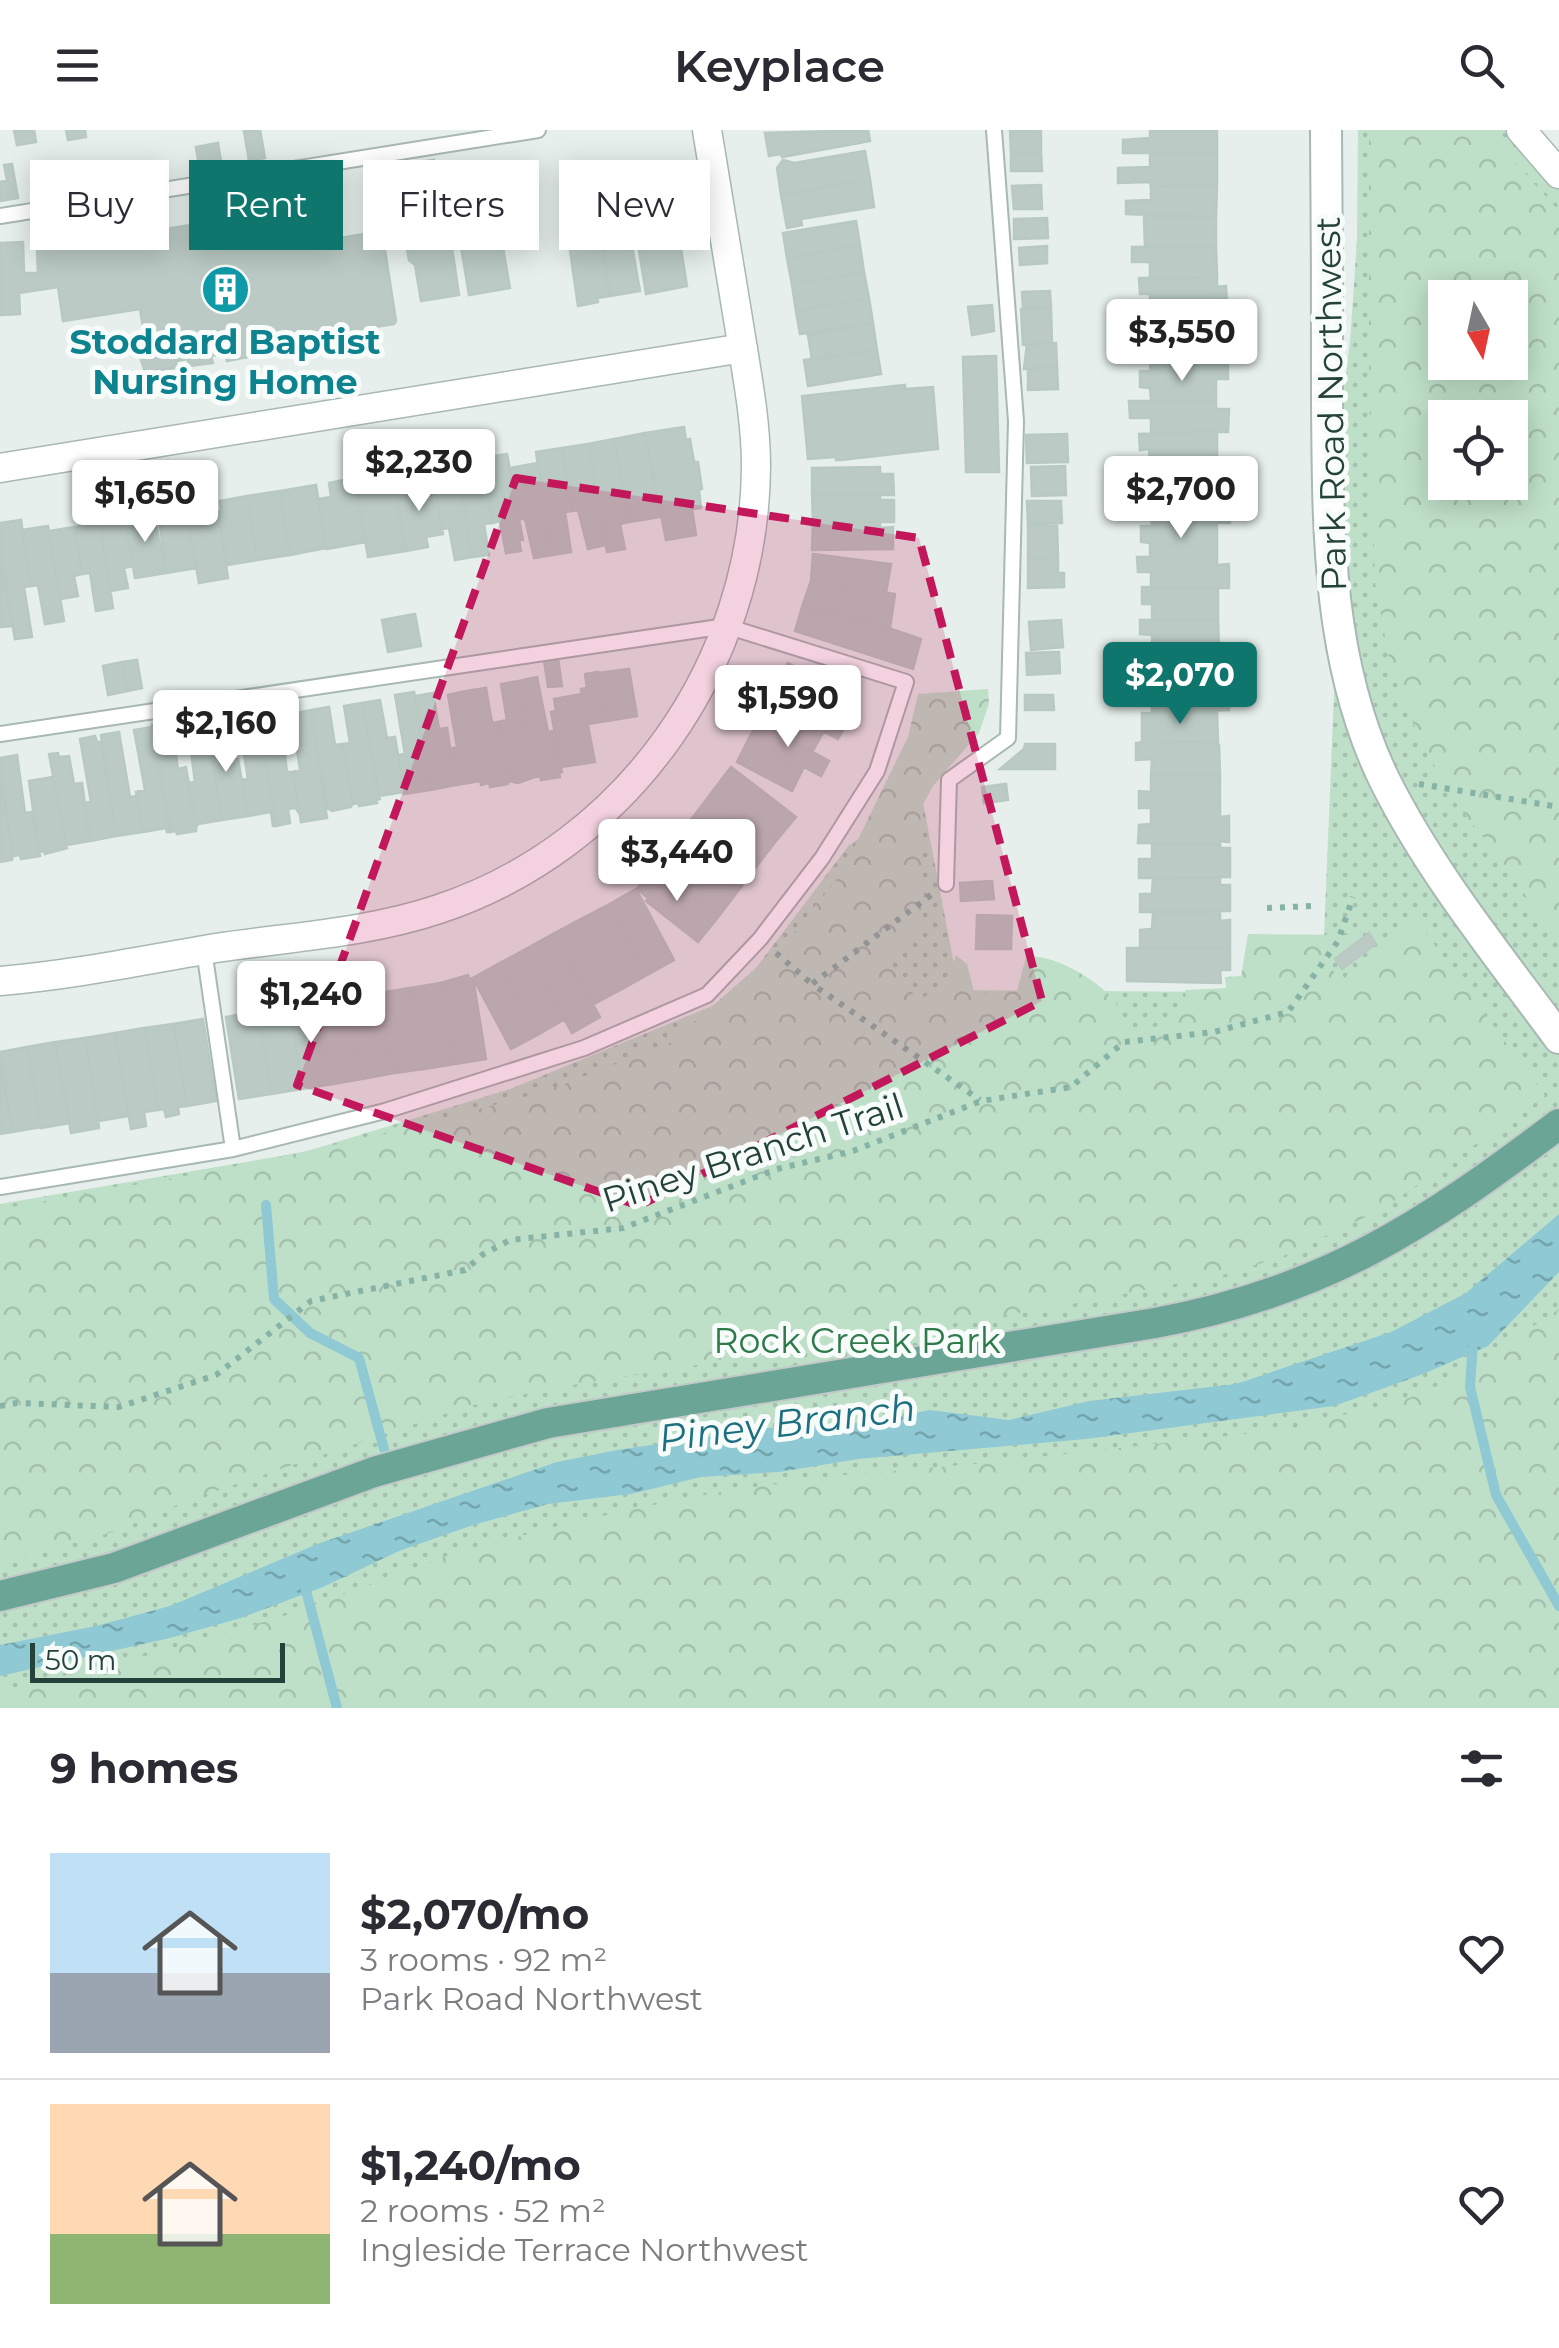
<!DOCTYPE html>
<meta charset="utf-8">
<style>
:root{--surface:#fff;--page:#f2f2f3;--text:#2b2b33;--muted:#7c7c81;--line:#e1e1e2;--accent:#0f766e}
body{margin:0;font-family:Montserrat,sans-serif;background:var(--page);color:var(--text);height:100vh;display:flex;flex-direction:column;font-size:38px;white-space:nowrap}
*{box-sizing:border-box;margin:0}
p{font-size:32px;color:var(--muted)}
.icon{flex:none;width:55px;height:55px;fill:none;stroke:currentColor;stroke-width:2;stroke-linecap:round;stroke-linejoin:round}
.map{position:relative;height:1578px;overflow:hidden}
.panel{display:flex;flex-direction:column;background:var(--surface);flex:1}
.panel>*{flex:none}
.top-card{position:absolute;left:30px;top:30px;width:1000px;height:90px;display:flex;gap:20px}
.needle{width:65px;rotate:171deg}
.fabs{position:absolute;left:1428px;top:150px;display:grid;gap:20px}
.fabs a{display:grid;place-items:center;width:100px;height:100px;border-radius:0px;background:var(--surface);box-shadow:0 5px 25px #0003;font-size:50px}
.scale{position:absolute;left:30px;bottom:25px;width:255px;box-sizing:border-box;padding-left:10px;border:5px solid #24423a;border-top:0;font-size:28px;line-height:35px;white-space:nowrap;color:#24423a;-webkit-text-stroke:8px #f7fbf9;paint-order:stroke}
.price{position:absolute;translate:-50% -85px;padding:0 22px;border-radius:10px;background:#fff;color:#222;font-size:32px;line-height:65px;filter:drop-shadow(0 2px 5px #0008)}
.price::after{content:'';position:absolute;left:50%;top:60px;width:30px;height:22px;margin-left:-15px;background:inherit;clip-path:polygon(0 0,100% 0,50% 100%)}
.price.on{background:var(--accent);color:#fff}
ul{padding:0;list-style:none}
li{display:flex;align-items:center;gap:30px;height:250px;padding:0 50px}
li+li{border-top:2px solid var(--line)}
li span{display:grid;place-items:center;flex:none;width:280px;height:200px;border-radius:0px;color:#555}
li>.icon{margin-inline-start:auto}
span .icon{width:120px;height:120px;fill:#fffc;stroke-width:1}
li b{font-size:42px}
h2{display:flex;justify-content:space-between;align-items:center;height:120px;padding:0 50px;font-size:42px}
.pill{padding:0 35px;border-radius:0px;background:var(--surface);box-shadow:0 5px 25px #0003;font-size:35px;line-height:90px}
.pill.on{background:var(--accent);color:#fff}
header{display:flex;justify-content:space-between;align-items:center;height:130px;padding:0 50px;background:var(--surface);font-size:45px;font-weight:600}
.map>svg:first-child{display:block}
</style>
<header><svg class="icon" aria-label="menu" viewBox="0 0 24 24"><path d="M4 6h16M4 12h16M4 18h16"/></svg>Keyplace<svg class="icon" aria-label="search" viewBox="0 0 24 24"><circle cx="10" cy="10" r="6"/><path d="M15 15l6 6"/></svg></header>
<div class="map">
<svg width="1559" height="1578" viewBox="0 0 1559 1578">
<defs>
<pattern id="grass-dots" width="8" height="8" patternUnits="userSpaceOnUse" patternTransform="scale(2.5)"><rect width="8" height="8" fill="#bfe0c8"/><path d="M2 2h.1M6 6h.1" fill="none" stroke="#a4c1ad" stroke-width="1.8" stroke-linecap="round"/></pattern>
<pattern id="forest-crowns" width="20" height="18" patternUnits="userSpaceOnUse" patternTransform="scale(2.5)"><rect width="20" height="18" fill="#bfe0c8"/><path d="M2 6a3 3 0 1 1 6 0M12 15a3 3 0 1 1 6 0" fill="none" stroke="#a4c1ad"/></pattern>
<pattern id="water-ripples" width="26" height="14" patternUnits="userSpaceOnUse" patternTransform="scale(2.5)"><rect width="26" height="14" fill="#8ec9d4"/><path d="M2 4q2-2 4 0t4 0M15 11q2-2 4 0t4 0" fill="none" stroke="#74a5ad"/></pattern>
</defs>
<rect width="100%" height="100%" fill="#e6efeb"/>
<!-- grass -->
<path fill="url(#grass-dots)" fill-rule="evenodd" d="M1358,0h160l41,34v1544h-1559v-504l304,-52 206,-63 224,-92 115,-152 73,-48 37,193 269,2 96,-56 18,-435 -1,-90 9,-69 7,-102zM1445,168h65v64h-65zM1445,288h65v64h-65z"/>
<!-- forest -->
<path fill="url(#forest-crowns)" fill-rule="evenodd" d="M1369,0h117l73,81v733l-57,-83 -54,-68 -35,-70 -22,-54 -16,-87 -6,-191zM1445,168h65v64h-65zM1445,288h65v64h-65z
M988,559l1,15 -10,29 -46,53 -13,24 4,88 -8,36 -27,32 31,35 28,-23 8,-23 11,9 7,27 7,3 36,-3 9,-34c25,-4 68,21 85,40 7,7 10,20 15,29 27,4 40,1 61,-16l-2,-20 41,-2 -1,-11 16,-1 7,-42 104,1 -28,25 17,20 76,-59 128,175 -164,114 -100,47 -55,17 -165,32 -513,83 -83,18 -279,94 -70,30 -116,33v-355l218,-39 176,-38 149,-40 127,-49 117,-102 54,-67 67,-137 10,-43z
M1559,1179v399h-1559v-17l142,-34 139,-40 166,-61 122,-33 132,-28 131,-19 143,-12 314,-35 120,-31 46,-20z"/>
<!-- water -->
<path fill="url(#water-ripples)" d="M1559,1084v58l-71,74 -70,30 -84,30 -248,33 -228,20 -79,13 -78,5 -70,17 -83,10 -75,21 -74,26 -76,36 -82,31 -71,20 -170,38v-31l96,-19 74,-20 150,-63 237,-81 60,-12 158,-23 79,-2 76,-15 79,10 80,-19 147,-17 155,-52 75,-39z"/>
<g fill="none" stroke-linecap="round" stroke-linejoin="round">
<!-- stream -->
<path stroke="#8ec9d4" stroke-width="10" d="M266,1075l8,94 36,34 49,25 25,91
M1473,1212l-3,45 26,108 63,111
M304,1453l33,125"/>
</g>
<!-- building -->
<path fill="#bbcac4" stroke="#b8c9c2" stroke-width="2.5" d="M14,0h20l2,12 -19,3z
M66,0h19l1,7 -18,3z
M260,0l5,28 -16,3 -5,-30z
M868,0l2,11 -88,16 -1,-3 -12,2 -4,-23z
M1041,0v22l-30,2 -1,-23z
M1150,0h67v23h-94v-13l27,-2z
M218,13l3,19 -22,4 -3,-19z
M865,21l5,28 -89,16 -4,-27 6,-8 11,3z
M1041,22l1,19h-31v-17z
M1150,23h67v32l-66,2 -1,-5 -32,1v-15l32,-1z
M434,30l2,11 -25,4 -1,-12z
M12,34l6,34 -18,3v-19l7,-2 -3,-15z
M653,46l1,7 16,-2 17,105 -41,8 -17,-106 1,-8z
M870,49l4,28 -73,12 1,6 -15,3 -6,-33z
M313,52l2,18 -19,3 -3,-18z
M1041,55l1,24h-28l-2,-23z
M1217,55l-1,32 -90,-3v-13l25,-1v-13z
M490,60l2,9h3l6,35 4,-1 1,8 -4,1 8,46 -41,7 -15,-91 4,-1 -2,-7z
M305,77l6,36 71,-12 14,90 -2,3 -33,5v4l-9,1 1,7 -20,3 -1,-6 -14,2 1,6 -21,3 -2,-6 -13,2 1,7 -22,3 -1,-7 -14,2 1,7 -21,4 -2,-8 -14,3 2,7 -24,3 -1,-7 -12,2 1,7 -32,4 -7,-21 4,-7 -1,-10 3,-1 -4,-24 -77,12 -5,-34 -39,6 1,21 -20,1v-72l23,-1 1,31h14l-1,-24z
M596,80l14,86 -13,2 1,4 -20,4 -13,-91z
M447,83l12,82 -38,6 -6,-36 -6,-5 -2,-11 4,-6 -4,-24z
M1144,86l72,1v29l-71,1z
M627,88l13,73 -30,5 -11,-71z
M1047,88l1,20 -34,1v-20z
M856,91l4,24 -73,13 -4,-25z
M860,115l4,27 -72,13 -5,-27z
M1047,116v17l-27,2 -1,-17z
M1216,116l1,31 -67,1v-16h-18v-15z
M864,142l5,26 -73,13 -4,-26z
M1217,147v10l9,-1 1,19 -77,4v-15h-10l-1,-16z
M1050,161l1,16 -28,1 -1,-16z
M869,168l4,25 -73,11 -4,-23z
M992,175l2,26 -22,4 -4,-28z
M1216,177v31h-65l-1,-13h-10v-16z
M1051,178l1,35 -29,2 -2,-36z
M873,193l4,27 -65,10 -4,-25z
M1151,208h65v19h12v13l-78,1 1,-16h-14v-14z
M1056,213l1,24 -33,2 3,-25z
M877,220l4,24 -73,12 -4,-26z
M996,226l3,116h-33l-3,-115z
M1057,237l1,22 -30,1v-22z
M1228,240v9h-12v22l-65,-1 -1,-12 -10,-1v-16z
M905,255v4l28,-2 5,62 -97,11h-5v-3l-28,2 -6,-63z
M1129,271h87v8h13l-1,23h-77v-14h-21z
M684,297l2,13 4,-1 4,23h4l4,27 -3,1 2,18 -9,1 4,26 -30,5 -21,-107z
M1217,301v33h-67l-1,-15 -9,1 -1,-16z
M645,303l15,84 -31,5 -15,-83z
M1067,304l1,28 -41,1 -1,-28z
M614,309l15,83 -9,2 5,25 -18,3 -19,-108z
M588,314l17,101 -17,4 -10,-39 -6,1 -10,-63z
M562,318l10,63 -7,1 6,40 -19,3 -16,-103z
M507,324l16,86h-4l2,11 -15,2 -6,-32 -7,2 -10,-65z
M483,328l10,65 -9,1 5,31 -17,2 -15,-94z
M457,333l15,94 -17,3 -6,-32 -7,1 -11,-62z
M538,333l14,92 -18,3 -9,-39h-5l-10,-51z
M1217,334l-1,31 -74,1 -1,-17 -17,1v-15z
M1065,336l1,29 -34,1 -1,-29z
M880,337v7h13l1,21 -82,-1v-26z
M392,342l14,79 -38,6 -11,-65 12,-2 -2,-13z
M354,348l12,64 -39,7 -9,-50 13,-2 -2,-14z
M433,350l10,54 -17,3 2,10 -22,4 -11,-65z
M316,355l10,63 -36,7 -10,-64z
M280,361l10,64 -33,5 -10,-64z
M812,364l68,1v5h14v22h-81z
M1216,365l1,6h12l1,22h-13v3l-65,1 -2,-31z
M247,366l10,64 -30,5 -9,-53h3l-1,-11z
M1027,371h34l1,22 -34,1z
M185,376l12,62 -31,5 -8,-63z
M153,381l13,62 -31,5 -10,-60 1,-3z
M218,382l10,66 -29,5 -12,-65z
M125,388l8,48 -9,2 4,20 -18,3 -10,-68z
M21,390l10,66 -7,1 8,50 -17,2 -15,-85v-31z
M813,392h67v6l13,-1v22l-81,1z
M100,393l13,85 -17,3 -6,-38 -8,1 -7,-47z
M48,396l16,95 -19,3 -7,-39 -7,1 -9,-56z
M1028,396h29l1,31 -30,1z
M1141,396h76v31h-67v-14l-9,-1z
M75,397l7,47 -8,2 4,20 -18,3 -11,-68z
M0,424l13,72 -13,1z
M813,424l78,10 -5,29 -75,-12z
M1058,427v16h6v14l-36,1v-30z
M1137,427h80v8l12,-1v24h-78v-16h-13z
M811,451l84,13 -5,34 -88,-21z
M1142,457l76,1v31h-66v-15h-10z
M802,477l66,14 53,18 -8,30 -118,-38z
M415,484l6,32 -33,6 -6,-32z
M1218,489l1,30h-67v-14l-12,-1v-14z
M1061,490l2,27 -32,3 -2,-28z
M1142,519h77v31h-66v-15h-11z
M1059,522l1,21 -33,2 -1,-22z
M558,528l4,28 -14,1 -4,-27z
M137,530l5,28 -14,3 -6,-29z
M122,532l6,29 -20,4 -5,-29z
M788,533l56,30 -11,19 -55,-29z
M629,539l8,47 -30,5 -9,-48z
M598,542l9,49 -19,3 -7,-35 6,-1 -2,-14z
M1153,546v4h66l1,7 9,-1v24l-77,3v-15h-12l-1,-21z
M537,547l11,55 6,-1 8,41 -3,1 1,4 -19,3v-4l-6,1 -16,-96z
M519,551l16,96 -17,6 -10,-2 -10,-59 9,-2 -6,-36z
M778,553l55,29 -4,8 15,8 -6,11 -70,-37z
M486,558l6,35 6,-1 10,59v3l-18,3 -1,-4 -8,2 -15,-94z
M466,561l14,90 -24,4 -6,-36 7,-2 -9,-52z
M414,562l16,98 -26,4 -6,-39 7,-1 -10,-59z
M433,563l6,36 8,-1 9,57 -26,5 -15,-94z
M582,564l13,68 -34,5 -10,-55 5,-1 -2,-12z
M1025,565h28l1,15h-29z
M380,570l7,38 8,-1 9,55 -25,4 -17,-93z
M768,572l56,29 -12,21 -54,-30z
M362,573l18,96 -4,1 1,3 -18,3 -1,-3 -5,1 -11,-60 8,-1 -6,-37z
M279,577l8,65h6l6,41 -3,-5 -8,1 2,14 -14,3 -19,-115z
M329,577l6,38 7,-1 11,60 -2,3 -19,4 -5,-3 -16,-98z
M311,580l16,108 -26,4 -8,-50 7,-2 -8,-56z
M1217,582l1,30h-76v-29z
M258,588l18,108h-3l-2,-14 -23,4 -6,-36 6,-1 -9,-57z
M171,591l7,48 8,-2 10,60v4l-19,3 -1,-3 -6,1 -18,-107z
M224,592l6,38 8,-1 10,57 -26,4 -16,-95z
M758,592l71,39 -8,15 -17,-9 -2,4 -54,-31z
M206,595l16,95 -24,4 -2,3 -8,-44 7,-1 -7,-54z
M153,597l17,105h-3l-1,-4 -23,4 -7,-40 9,-2 -11,-60z
M119,602l11,65 7,-1 6,36 -27,4 -15,-101z
M95,606l2,6h4l15,94 -26,5 -6,-38 7,-1 -11,-63z
M748,610l54,31 -10,20 -55,-29z
M1213,611l6,4 1,30h-69l1,-16 -16,1v-17l6,-1z
M1025,614h30v25h-55l24,-20z
M58,623l1,4 10,-1 5,28 8,-1 8,58 -24,4 -17,-91z
M17,625l8,58 7,-1 8,44 -19,3 -1,-4 -7,1 -13,-84v-14z
M731,637l65,50 -20,24 -64,-49z
M0,642l13,84 -1,4 -12,2z
M1151,645h69v33h-81v-17l12,1z
M53,647l14,71 -22,6 -1,-3 -5,1 -10,-71z
M1006,654l2,16 -24,3 -2,-16z
M712,662l64,49 -20,26 -63,-50z
M1151,678h69v9l9,-1v26l-9,-1v3l-82,-1 1,-18 12,-1z
M693,687l63,50 -18,24 -64,-50z
M674,711l64,50 -19,25 -65,-50z
M1152,714h68v4h10v29l-91,1v-19h13z
M654,736l65,50 -21,26 -52,-41 2,-3 -11,-9z
M1153,748h67v7h10v26l-90,1v-18h12z
M992,751l2,18 -33,2 -1,-18z
M636,759l38,71 -27,15 -39,-70z
M608,775l39,70 -27,15 -39,-71z
M1153,783h67v8l10,-1v27h-90v-17l12,-1z
M977,785l35,1 -1,33h-35z
M581,789l39,71 -28,15 -39,-71z
M1369,803l7,11 -34,25 -7,-10z
M553,804l47,83 -28,16 -46,-84z
M1230,817v23h-10l1,13 -94,-2v-33z
M526,819l39,70 -26,15 -41,-70z
M498,834l41,70 -28,15 -38,-71z
M468,845l1,4 4,-1 13,81 -31,5 -14,-81z
M441,853l14,81 -31,5 -14,-81z
M410,858l14,81 -30,4 -14,-80z
M380,863l14,80 -32,6 -13,-81z
M349,868l13,81 -29,5 -14,-81z
M319,873l14,81 -31,5 -12,-81z
M259,881l12,83 -32,5 -13,-82z
M203,889l13,82 -29,5 -14,-82z
M292,889l10,70 -31,5 -10,-70z
M173,894l14,82 -9,1 1,7 -13,3 -2,-8 -6,1 -14,-82z
M144,898l14,82 -14,2 2,14 -15,3 -16,-96z
M115,903l14,83 -31,5 -13,-83z
M85,908l14,90 -28,5 -16,-91z
M55,912l15,81 -29,5 -14,-81z
M27,917l14,80 -29,5 -12,-80z
M0,929l12,73 -12,2z"/>
<g fill="none" stroke-linecap="round" stroke-linejoin="round">
<defs>
<path id="service" d="M0,86l538,-86
M0,604l726,-108 180,56 -29,89 -55,87 -62,81 -53,56 -123,53 -199,63 -152,38 -233,38
M946,754l3,-104 59,-42 8,-317 -22,-291
M204,820l29,199"/>
<path id="minor" d="M1521,0l38,44
M0,338l743,-120
M0,851c73,-6 144,-21 216,-33 74,-11 152,-15 223,-39 189,-63 316,-245 317,-443 0,-45 -9,-91 -16,-135 -11,-67 -22,-134 -33,-201"/>
<path id="tertiary" d="M1326,0c1,88 1,177 1,265 1,129 -1,267 58,386 46,92 113,174 174,257"/>
<path id="primary" d="M0,1466l114,-28 260,-96 174,-49 607,-100c169,-31 269,-97 404,-199"/>
</defs>
<!-- service casing -->
<use href="#service" stroke="#a8b8b2" stroke-width="18"/>
<!-- minor casing -->
<use href="#minor" stroke="#a8b8b2" stroke-width="31"/>
<!-- tertiary casing -->
<use href="#tertiary" stroke="#a8b8b2" stroke-width="34"/>
<!-- primary casing -->
<use href="#primary" stroke="#c2cac8" stroke-width="34"/>
<!-- path -->
<path stroke="#86b3a5" stroke-width="6" stroke-dasharray="5 8" stroke-linecap="butt" d="M1419,654l140,23
M931,765l-119,89 168,116
M1267,778l46,-2
M776,823l36,31
M0,1276l17,-3 102,4 97,-32 95,-74 154,-31 17,-15 28,-15 113,-12 154,-59 76,-18 128,-50 90,-14 53,-45 90,-10 74,-20 50,-71 15,-44"/>
<!-- service -->
<use href="#service" stroke="#fff" stroke-width="14"/>
<!-- minor -->
<use href="#minor" stroke="#fff" stroke-width="28"/>
<!-- tertiary -->
<use href="#tertiary" stroke="#fff" stroke-width="30"/>
<!-- primary -->
<use href="#primary" stroke="#6aa596" stroke-width="30"/>
</g>
<!-- marked area -->
<path fill="#c2185b" fill-opacity="0.2" stroke="#c2185b" stroke-width="8" stroke-dasharray="20 12" stroke-linejoin="round" d="M516,348l403,60 123,463 -403,205 -342,-121z"/>
<!-- icons -->
<defs>
<symbol id="building-disc" viewBox="-11 -11 22 22"><circle r="9.5" fill="#0f9aa8" stroke="#f7fbf9"/><path d="M-4-6H4V6H1V3H-1V6H-4ZM-2.5-4.3h1.7v1.8h-1.7ZM.8-4.3h1.7v1.8H.8ZM-2.5-1h1.7V.8h-1.7ZM.8-1h1.7V.8H.8Z" fill="#fff"/></symbol>
</defs>
<g fill-rule="evenodd">
<use href="#building-disc" x="198" y="132" width="55" height="55"/>
</g>
<g text-anchor="middle" stroke-width="10" stroke-linejoin="round" paint-order="stroke">
<!-- culture labels -->
<g font-size="35" font-weight="bold" fill="#0d838f" stroke="#f7fbf9">
<text x="225" y="224">Stoddard Baptist<tspan x="225" dy="40">Nursing Home</tspan></text>
</g>
<!-- street labels -->
<g font-size="35" fill="#24423a" stroke="#f7fbf9">
<text transform="translate(1331 274) rotate(-91)" y="12">Park Road Northwest</text>
<text transform="translate(753 1023) rotate(-18)" y="12">Piney Branch Trail</text>
</g>
<!-- park labels -->
<g font-size="35" fill="#2d7a4b" stroke="#f7fbf9">
<text x="857" y="1223">Rock Creek Park</text>
</g>
<!-- water labels -->
<g font-size="38" font-style="italic" fill="#1c6f80" stroke="#f7fbf9">
<text transform="translate(787 1293) rotate(-7)" y="13">Piney Branch</text>
</g>
</g>
</svg>
<div class="fabs">
<a><svg class="needle" viewBox="-14 -14 28 28"><path d="M0-13l5 13h-10z" fill="#e53935"/><path d="M0 13l5-13h-10z" fill="#7c7c81"/></svg></a>
<a><svg class="icon" aria-label="locate" viewBox="0 0 24 24"><circle cx="12" cy="12" r="6"/><path d="M12 2v4M12 18v4M2 12h4M18 12h4"/></svg></a>
</div>
<div class="scale">50 m</div>
<b class="price" style="left:1182px;top:254px">$3,550</b>
<b class="price" style="left:419px;top:384px">$2,230</b>
<b class="price" style="left:1181px;top:411px">$2,700</b>
<b class="price" style="left:145px;top:415px">$1,650</b>
<b class="price on" style="left:1180px;top:597px">$2,070</b>
<b class="price" style="left:788px;top:620px">$1,590</b>
<b class="price" style="left:226px;top:645px">$2,160</b>
<b class="price" style="left:677px;top:774px">$3,440</b>
<b class="price" style="left:311px;top:916px">$1,240</b>
<div class="top-card">
<a class="pill">Buy</a>
<a class="pill on">Rent</a>
<a class="pill">Filters</a>
<a class="pill">New</a>
</div>
</div>
<section class="panel">
<h2>9 homes<svg class="icon" aria-label="filters" viewBox="0 0 24 24"><path d="M4 7h16M4 17h16"/><circle cx="9" cy="7" r="2"/><circle cx="15" cy="17" r="2"/></svg></h2>
<ul>
<li><span style="background:linear-gradient(#bfe0f5 60%,#9aa5b1 0)"><svg class="icon" aria-label="home" viewBox="0 0 24 24"><path d="M3 11l9-7 9 7M6 9v11h12V9"/></svg></span><div><b>$2,070/mo</b><p>3 rooms · 92 m²</p><p>Park Road Northwest</p></div><svg class="icon" aria-label="heart" viewBox="0 0 24 24"><path d="M12 20l-8-8c-3-5 5-10 8-4 3-6 11-1 8 4z"/></svg></li>
<li><span style="background:linear-gradient(#ffd9b3 65%,#8fb573 0)"><svg class="icon" aria-label="home" viewBox="0 0 24 24"><path d="M3 11l9-7 9 7M6 9v11h12V9"/></svg></span><div><b>$1,240/mo</b><p>2 rooms · 52 m²</p><p>Ingleside Terrace Northwest</p></div><svg class="icon" aria-label="heart" viewBox="0 0 24 24"><path d="M12 20l-8-8c-3-5 5-10 8-4 3-6 11-1 8 4z"/></svg></li>
</ul>
</section>
